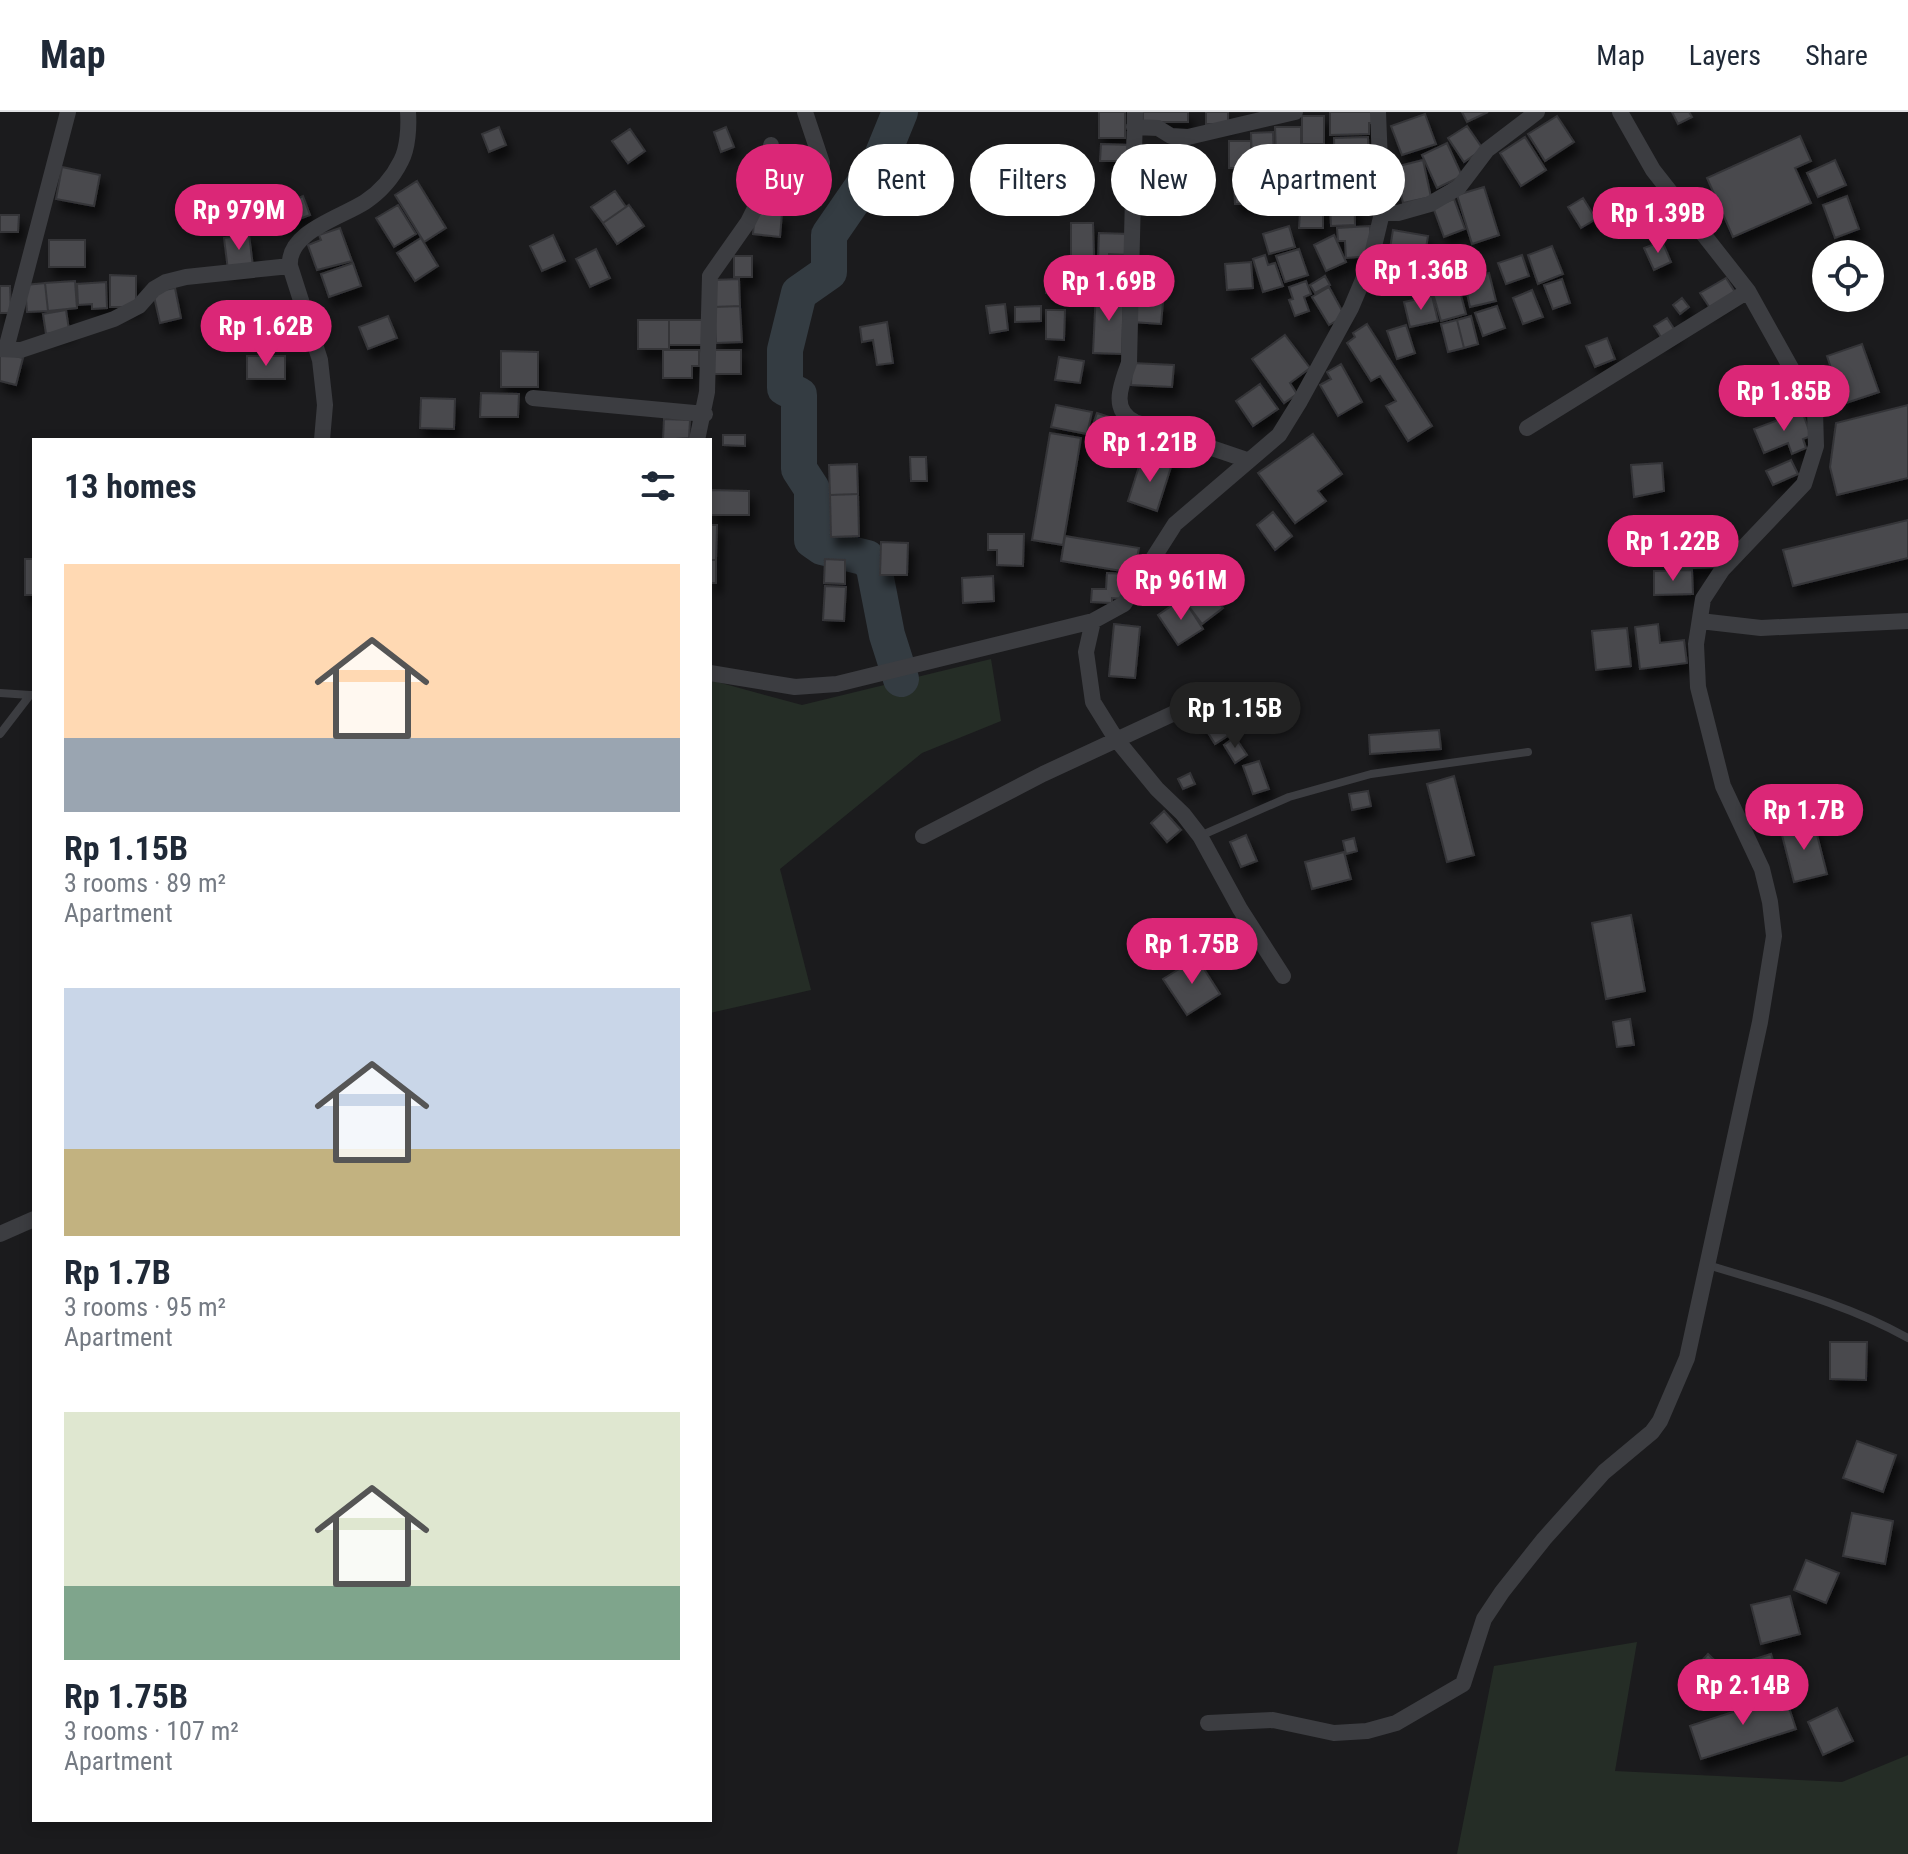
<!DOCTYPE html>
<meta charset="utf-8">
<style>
:root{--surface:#fff;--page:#f2f2f3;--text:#1f2937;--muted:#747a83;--line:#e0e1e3;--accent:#db2777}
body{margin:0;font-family:"Roboto Condensed",sans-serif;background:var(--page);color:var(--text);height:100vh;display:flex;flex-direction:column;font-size:30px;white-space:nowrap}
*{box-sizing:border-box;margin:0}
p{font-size:26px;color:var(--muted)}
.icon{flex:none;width:44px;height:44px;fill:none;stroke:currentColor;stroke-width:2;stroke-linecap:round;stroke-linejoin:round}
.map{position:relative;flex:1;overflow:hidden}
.details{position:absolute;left:32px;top:326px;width:680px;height:1384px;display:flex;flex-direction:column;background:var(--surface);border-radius:0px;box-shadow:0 4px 12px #0003}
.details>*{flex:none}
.hud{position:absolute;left:736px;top:32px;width:760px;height:72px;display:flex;gap:16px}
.controls{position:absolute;left:1812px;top:128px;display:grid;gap:16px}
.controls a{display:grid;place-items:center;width:72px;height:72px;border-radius:50%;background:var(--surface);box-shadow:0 4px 12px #0003;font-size:40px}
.price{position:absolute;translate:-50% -68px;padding:0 18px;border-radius:28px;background:var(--accent);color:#fff;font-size:26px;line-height:52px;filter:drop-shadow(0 2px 4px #0008)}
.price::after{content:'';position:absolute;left:50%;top:48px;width:24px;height:18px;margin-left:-12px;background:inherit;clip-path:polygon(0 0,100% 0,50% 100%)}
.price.active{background:#222;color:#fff}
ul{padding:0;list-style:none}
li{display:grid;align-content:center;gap:16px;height:424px;padding:0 32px}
li span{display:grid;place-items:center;height:248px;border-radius:0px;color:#555}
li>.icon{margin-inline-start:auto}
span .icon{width:144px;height:144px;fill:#fffc;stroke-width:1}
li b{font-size:34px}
h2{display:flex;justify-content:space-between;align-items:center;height:96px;padding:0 32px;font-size:34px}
.tag{padding:0 28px;border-radius:36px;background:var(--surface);box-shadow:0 4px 12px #0003;font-size:28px;line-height:72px}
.tag.active{background:var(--accent);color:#fff}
header{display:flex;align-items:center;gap:48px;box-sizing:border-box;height:112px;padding:0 40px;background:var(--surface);border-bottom:2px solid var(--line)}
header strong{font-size:38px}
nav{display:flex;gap:44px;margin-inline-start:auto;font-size:28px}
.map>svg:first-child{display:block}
</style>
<header>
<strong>Map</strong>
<nav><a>Map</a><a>Layers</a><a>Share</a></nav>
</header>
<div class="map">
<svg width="1908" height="1742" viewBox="0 0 1908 1742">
<defs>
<filter id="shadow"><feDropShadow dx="5" dy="9" stdDeviation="4" flood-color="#0009"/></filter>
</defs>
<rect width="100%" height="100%" fill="#1b1b1d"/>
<!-- green -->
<path fill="#252d26" d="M991,547l10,62 -79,32 -142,116 31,121 -101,23v-333l92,25z
M1637,1530l-22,129 227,11 66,-27v99h-451l37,-188z"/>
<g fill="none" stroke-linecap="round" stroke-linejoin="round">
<!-- river -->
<path stroke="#343c42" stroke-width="36" d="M900,0l-20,49 -51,74v37l-30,21 -14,57v38l14,7v74l13,20v51l10,7 45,11 7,10 13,67 14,44"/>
</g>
<!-- building -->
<path fill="#48494d" stroke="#353539" stroke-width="2" filter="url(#shadow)" d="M1099,0h26v26h-26z
M1143,0h45v10h-45z
M1206,0h22v12h-22z
M1330,0h43v11h-4v11l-39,1z
M1462,0h26l-21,10z
M1672,0h17l3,5 -14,7z
M1425,2l11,30 -34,11 -11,-29z
M1302,4h22v28h-22z
M1557,4l17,26 -29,19 -17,-27z
M1467,14l16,23 -19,13 -16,-24z
M499,15l7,18 -17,7 -7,-18z
M726,15l8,20 -13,5 -7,-20z
M1275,15h26v26l-25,1z
M630,17l15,22 -17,12 -16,-22z
M1273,20l1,32 -22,1 -1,-32z
M1800,24l11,25 -16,7 16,35 -78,34 -26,-59z
M1368,25l1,31 -34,1 -1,-31z
M1525,25l21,33 -25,16 -21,-33z
M1229,29h22v27h-22z
M1447,31l15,33 -25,12 -15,-33z
M1101,32l29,1v16h-30z
M1291,42h15l1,35 -15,1v4l-27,1 -1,-27 28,-1z
M1423,48l8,37 -28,6 -8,-36z
M1835,48l11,25 -28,12 -11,-24z
M62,55l38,8 -6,31 -38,-7z
M417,69l29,47 -22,14 -29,-47z
M1234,69h29v23h-28z
M1329,72h25l1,41 -24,1z
M1484,75l15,48 -27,9 -15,-49z
M615,79l11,16 -23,16 -12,-16z
M1638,83l12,17 -14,10 -12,-18z
M303,84l7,19 -28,11 -8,-18z
M1300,84h23v18l-23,-1z
M1847,84l12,33 -24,9 -12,-33z
M1583,86l13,21 -15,9 -13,-21z
M1454,87l11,30 -21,8 -11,-30z
M398,93l18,29 -22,13 -18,-29z
M629,93l15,21 -27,18 -14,-21z
M755,99l27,2 -2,24 -27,-3z
M1300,101l23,1v14h-24z
M0,103h19l-1,17h-18z
M1071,111h22l1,33h-23z
M1289,114l6,21 -26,7 -6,-20z
M1370,114l2,30 -26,2 -1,-17h-7l-1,-13z
M340,116l12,33 -35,9 -9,-25 13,-5 -2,-5z
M1393,118l35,6 -7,43 -35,-6z
M1099,121l30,1v21l-20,-1v6h-11z
M249,122l4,33 -25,3 -4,-32z
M553,123l12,26 -23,10 -12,-25z
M1334,123l12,27 -20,9 -12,-26z
M421,126l17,28 -23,15 -18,-28z
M49,128h36v27h-36z
M1662,129l9,21 -17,8 -10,-22z
M1552,134l11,28 -25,10 -10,-29z
M596,137l14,29 -20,9 -14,-28z
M1299,137l9,26 -23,7 -9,-26z
M1449,139l4,13 -17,6 -5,-13z
M1265,143l3,10 7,-2 8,23 -20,6 -10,-33z
M1522,143l7,21 -23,8 -8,-21z
M734,144h18v21h-18z
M1095,149l31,1v21l-32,-1z
M1251,150l2,26 -26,2 -2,-26z
M353,151l8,23 -32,11 -8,-23z
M1489,161l7,28 -26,6 -6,-28z
M1046,162h19v20l-19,-1z
M110,163l26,1v31h-26z
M1325,164l5,9 -15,8 -5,-8z
M1726,166l9,14 -25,16 -10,-15z
M739,167l1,27 -26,1v-27z
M1562,167l8,24 -17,6 -9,-24z
M75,169l2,27 -29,3 -3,-28z
M1306,169l5,13 -7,3 5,14 -14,5 -6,-16 4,-1 -4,-12z
M106,170l1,26 -15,1v-5l-14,1 -1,-21z
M45,171l3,28 -21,1 -2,-27z
M1458,172l8,30 -25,7 -9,-31z
M0,174h10l1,27h-11z
M1329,175l16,29 -16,9 -17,-28z
M175,176l6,30 -21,5 -7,-31z
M1532,178l11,27 -20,7 -10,-26z
M1096,179l28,1 -2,62 -29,-1z
M1432,184l6,25 -28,6 -6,-25z
M1682,186l7,9 -9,7 -7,-9z
M1134,188l29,2 -2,22 -29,-2z
M1005,192l3,26 -18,3 -4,-27z
M740,194l2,36 -26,1 -2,-36z
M1041,194v15l-26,1v-15z
M1497,194l8,22 -22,8 -8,-23z
M66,198l3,20 -23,4 -3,-20z
M1046,198h19l-1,30 -18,-1z
M388,204l9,22 -29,11 -9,-22z
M1471,204l7,28 -14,4 -7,-28z
M1667,206l9,14 -13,8 -9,-14z
M638,208h31v29h-31z
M669,208h35l-1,25h-34z
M1457,208l7,28 -16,4 -7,-28z
M887,210l6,41 -16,2 -4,-25 -11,2 -2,-15z
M1367,212l65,102 -24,15 -22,-35 10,-5 -16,-25 -9,5 -24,-38 8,-6 -2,-4z
M1406,213l9,28 -18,6 -10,-28z
M1285,223l25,33 -20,15 7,11 -13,9 -32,-44z
M1607,226l8,21 -20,8 -9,-21z
M1862,232l17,48 -36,12 -16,-48z
M663,238h36v16h-7v12h-29z
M714,238h27v24h-27z
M501,239l37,1v35h-37z
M0,240l23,6 -7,27 -16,-4z
M247,244h38v23h-38z
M1059,245l25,4 -4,22 -25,-3z
M1132,251l42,2 -2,22 -41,-2z
M1341,252l21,38 -24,14 -18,-31 11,-6 -4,-7z
M1260,272l18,25 -25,17 -17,-25z
M481,281l38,1 -1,23h-38z
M421,286l34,1 -1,30 -34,-1z
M1056,293l36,7 -5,22 -36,-7z
M1908,293v73l-71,17 -7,-28 6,-44z
M1802,299l9,25 -8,3 3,9 -14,6 -4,-11 -24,10 -10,-24z
M1097,301l84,27 -10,27 -83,-28z
M664,307l26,1 -1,18 -26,2z
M1050,321l31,5 -18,107 -31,-5z
M1313,322l29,40 -24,17 8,10 -31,22 -37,-50z
M723,323h22v11l-22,-1z
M910,345h16l1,24h-16z
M1142,345l29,10 -14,44 -29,-10z
M1791,348l7,14 -25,11 -7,-14z
M1662,351l2,28 -30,6 -3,-32z
M857,352l1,30 -28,1 -1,-30z
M710,378l39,1v24h-39z
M858,382l1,42 -28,1 -1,-42z
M1273,400l19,24 -17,14 -18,-25z
M1908,408v38l-115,28 -10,-36z
M710,413h7l-1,35h-6z
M988,422h36l-1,32 -26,-1v-15h-9z
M1065,424l74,12 -5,25 -73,-12z
M881,430l27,1 -1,32h-27z
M1715,433v22l-42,2 -1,-22z
M25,447h9v36h-9z
M825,447l20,1v24l-21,-1z
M710,448h6v23h-6z
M1692,458l1,24 -39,1v-24z
M1107,461l18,1 -1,25 -12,-1v5l-21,-1 1,-13h14z
M1197,462l26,34 -21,16 -26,-35z
M993,464l1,25 -31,2 -1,-25z
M825,474l21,1 -2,34 -21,-1z
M1183,486l20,31 -25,16 -20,-30z
M1114,512l26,3 -5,51 -26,-2z
M1658,512l2,19 24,-3 3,23 -47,6 -5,-42z
M1627,516l4,38 -35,4 -4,-39z
M1219,596l15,24 -19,12 -15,-24z
M1439,618l2,19 -71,5 -1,-19z
M1235,625l12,18 -12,8 -11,-18z
M1259,649l10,28 -16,5 -10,-28z
M1190,661l5,11 -12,5 -5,-10z
M1454,664l20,79 -27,7 -20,-78z
M1368,679l3,15 -19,4 -3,-16z
M1164,699l17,19 -14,12 -16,-19z
M1814,711l13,51 -33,8 -13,-51z
M1246,723l11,26 -16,6 -11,-25z
M1354,726l3,13 -11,3 -3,-13z
M1344,740l7,27 -39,10 -7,-27z
M1631,803l14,76 -39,8 -14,-76z
M1197,846l23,36 -33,21 -24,-36z
M1630,907l4,26 -17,2 -4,-25z
M1830,1230h37l-1,38 -36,-1z
M1857,1329l39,14 -13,37 -40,-14z
M1852,1401l41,8 -8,43 -42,-8z
M1806,1448l33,13 -13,30 -32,-13z
M1790,1484l10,38 -39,10 -10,-39z
M1708,1542l23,22 -22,23 -23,-21z
M1771,1542l12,37 -36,11 -12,-37z
M1785,1583l11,34 -95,30 -11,-33z
M1837,1596l16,33 -30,14 -15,-33z"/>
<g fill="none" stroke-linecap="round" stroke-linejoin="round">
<!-- service -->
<path stroke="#3c3d41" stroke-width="8" d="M0,581l30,2
M0,622l30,-39h4
M1200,724l89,-39 82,-23 157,-22
M1708,1153c68,21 138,38 200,73"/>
<!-- minor -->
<path stroke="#3c3d41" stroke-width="16" d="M805,0l17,51
M1135,0l-6,251c-8,22 -19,47 6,59l112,38
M1134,15l24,1 13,8 17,1 107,-25
M1382,101h16l32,-9 29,-17 28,-37 50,-38
M0,237l21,1 93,-31 25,-13 15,-17 12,-7 20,-5 104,-11
M6,237l62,-237
M533,286l172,16
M1527,316l221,-137
M322,328l3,-35 -5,-45 -30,-94c-3,-34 50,-48 75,-64 15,-10 28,-25 36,-41 7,-13 8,-35 7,-49
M697,328l10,-48 3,-116 38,-54 10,-20 12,-42 1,-15
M1093,509l-7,31 7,50 23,37 41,50 26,25 17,22 40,73 43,67
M1700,509l61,7 147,-7
M710,561l85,14 42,-3 256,-63 31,-17 51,-80 104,-89 21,-34 51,-93 19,-45 12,-50 -4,-101
M923,724l120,-62 181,-84
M0,1122l34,-15
M1208,1611l65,-3 61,13 33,-2 29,-8 67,-39 21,-65 18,-27 42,-53 60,-67 48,-40 8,-11 27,-63 73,-336 14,-86 -4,-34 -8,-33 -39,-83 -25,-99 -2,-43 7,-45 19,-29 82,-86 12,-38 -1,-35 -67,-120 -95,-121 -33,-58"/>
</g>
</svg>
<div class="controls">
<a><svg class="icon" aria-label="locate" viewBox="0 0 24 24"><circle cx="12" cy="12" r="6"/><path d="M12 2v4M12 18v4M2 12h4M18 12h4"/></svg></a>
</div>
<b class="price" style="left:239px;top:140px">Rp 979M</b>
<b class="price" style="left:1658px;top:143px">Rp 1.39B</b>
<b class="price" style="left:1421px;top:200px">Rp 1.36B</b>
<b class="price" style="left:1109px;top:211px">Rp 1.69B</b>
<b class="price" style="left:266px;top:256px">Rp 1.62B</b>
<b class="price" style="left:1784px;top:321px">Rp 1.85B</b>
<b class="price" style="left:1150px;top:372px">Rp 1.21B</b>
<b class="price" style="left:1673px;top:471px">Rp 1.22B</b>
<b class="price" style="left:1181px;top:510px">Rp 961M</b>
<b class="price active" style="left:1235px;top:638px">Rp 1.15B</b>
<b class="price" style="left:1804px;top:740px">Rp 1.7B</b>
<b class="price" style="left:1192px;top:874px">Rp 1.75B</b>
<b class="price" style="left:1743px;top:1615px">Rp 2.14B</b>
<div class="hud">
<a class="tag active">Buy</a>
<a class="tag">Rent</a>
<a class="tag">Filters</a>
<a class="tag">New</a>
<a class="tag">Apartment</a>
</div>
<section class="details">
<h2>13 homes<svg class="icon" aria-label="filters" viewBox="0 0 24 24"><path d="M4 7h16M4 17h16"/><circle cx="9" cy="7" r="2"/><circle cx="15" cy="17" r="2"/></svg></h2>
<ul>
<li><span style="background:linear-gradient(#ffd9b3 70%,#9aa5b1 0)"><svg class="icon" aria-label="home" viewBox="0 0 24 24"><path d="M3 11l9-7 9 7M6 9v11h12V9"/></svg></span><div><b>Rp 1.15B</b><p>3 rooms · 89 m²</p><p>Apartment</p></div></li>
<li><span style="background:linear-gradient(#c9d6e8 65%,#c2b280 0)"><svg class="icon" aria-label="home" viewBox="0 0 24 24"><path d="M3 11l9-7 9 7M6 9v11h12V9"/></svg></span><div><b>Rp 1.7B</b><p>3 rooms · 95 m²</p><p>Apartment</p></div></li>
<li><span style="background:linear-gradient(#dfe7d0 70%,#7fa58c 0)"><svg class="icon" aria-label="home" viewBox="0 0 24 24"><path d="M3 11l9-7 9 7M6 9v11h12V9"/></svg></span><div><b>Rp 1.75B</b><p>3 rooms · 107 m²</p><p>Apartment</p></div></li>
</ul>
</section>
</div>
